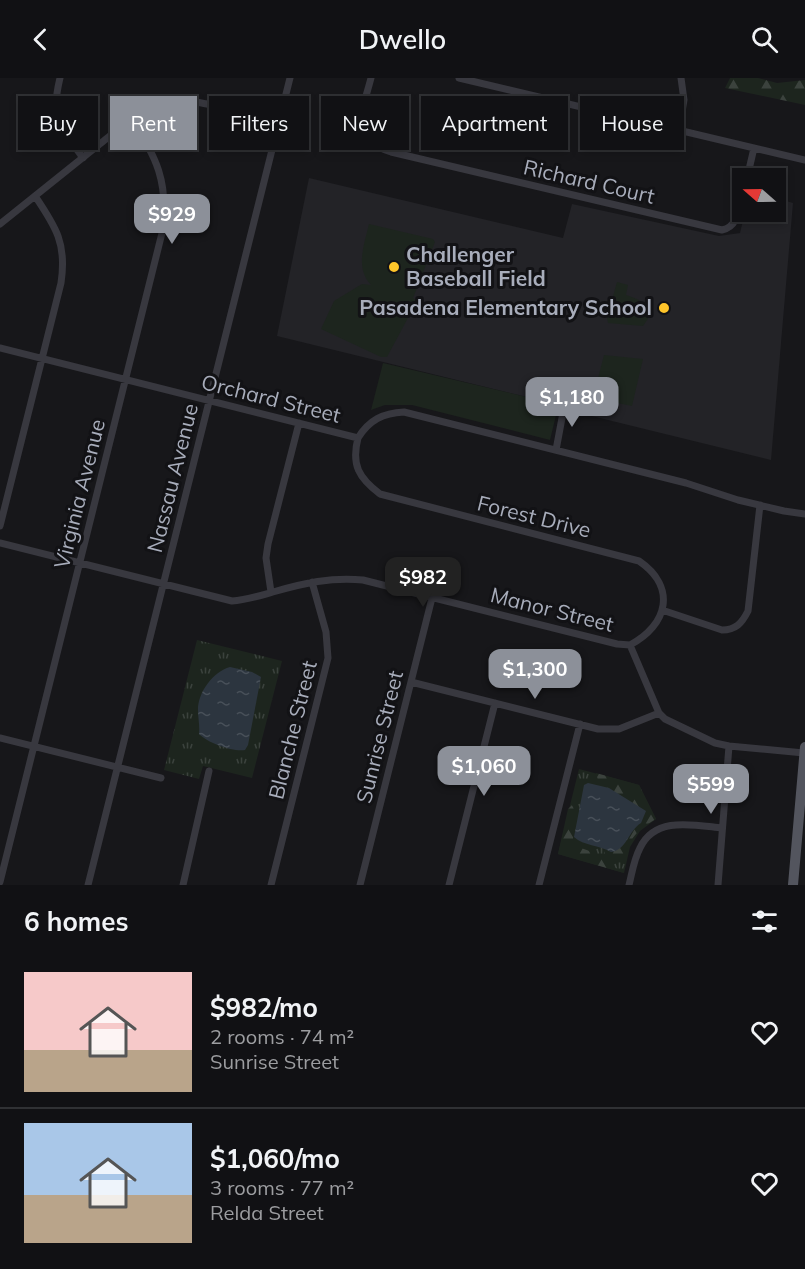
<!DOCTYPE html>
<meta charset="utf-8">
<style>
:root{--surface:#111114;--page:#1e1f22;--text:#f1f3f6;--muted:#9c9da0;--line:#303134;--accent:#8c9099}
body{margin:0;font-family:Mulish,sans-serif;background:var(--page);color:var(--text);height:100vh;display:flex;flex-direction:column;font-size:22px;white-space:nowrap}
*{box-sizing:border-box;margin:0}
p{font-size:20px;color:var(--muted)}
.icon{flex:none;width:33px;height:33px;fill:none;stroke:currentColor;stroke-width:2;stroke-linecap:round;stroke-linejoin:round}
.map{position:relative;height:807px;overflow:hidden}
.side{display:flex;flex-direction:column;background:var(--surface);flex:1}
.side>*{flex:none}
.guide{position:absolute;left:18px;top:18px;width:770px;height:54px;display:flex;gap:12px}
.needle{width:39px;rotate:290deg}
.controls{position:absolute;left:732px;top:90px;display:grid;gap:12px}
.controls a{display:grid;place-items:center;width:54px;height:54px;border-radius:0px;background:var(--surface);box-shadow:0 3px 9px #0003,0 0 0 2px var(--line);font-size:30px}
.price{position:absolute;translate:-50% -51px;padding:0 14px;border-radius:12px;background:var(--accent);color:#fff;font-size:20px;line-height:39px;filter:drop-shadow(0 2px 3px #0008)}
.price::after{content:'';position:absolute;left:50%;top:36px;width:18px;height:14px;margin-left:-9px;background:inherit;clip-path:polygon(0 0,100% 0,50% 100%)}
.price.on{background:#222;color:#fff}
ul{padding:0;list-style:none}
li{display:flex;align-items:center;gap:18px;height:150px;padding:0 24px}
li+li{border-top:2px solid var(--line)}
li span{display:grid;place-items:center;flex:none;width:168px;height:120px;border-radius:0px;color:#555}
li>.icon{margin-inline-start:auto}
span .icon{width:72px;height:72px;fill:#fffc;stroke-width:1}
li b{font-size:26px}
h2{display:flex;justify-content:space-between;align-items:center;height:72px;padding:0 24px;font-size:26px}
.tag{padding:0 21px;border-radius:0px;background:var(--surface);box-shadow:0 3px 9px #0003,0 0 0 2px var(--line);font-size:21px;line-height:54px}
.tag.on{background:var(--accent);color:#fff}
header{display:flex;justify-content:space-between;align-items:center;height:78px;padding:0 24px;background:var(--surface);font-size:27px;font-weight:600}
.map>svg:first-child{display:block}
</style>
<header><svg class="icon" aria-label="back" viewBox="0 0 24 24"><path d="M15 5l-7 7 7 7"/></svg>Dwello<svg class="icon" aria-label="search" viewBox="0 0 24 24"><circle cx="10" cy="10" r="6"/><path d="M15 15l6 6"/></svg></header>
<div class="map">
<svg width="805" height="807" viewBox="0 0 805 807">
<defs>
<pattern id="grass-tufts" width="24" height="20" patternUnits="userSpaceOnUse" patternTransform="scale(1.5)"><rect width="24" height="20" fill="#1d251e"/><path d="M3 7l-1-3M5 7V3M7 7l1-3M15 17l-1-3M17 17v-4M19 17l1-3" fill="none" stroke="#3b423d"/></pattern>
<pattern id="forest-firs" width="22" height="20" patternUnits="userSpaceOnUse" patternTransform="scale(1.5)"><rect width="22" height="20" fill="#1d251e"/><path d="M5 1l3.5 6h-7zM16 11l3.5 6h-7z" fill="#3b423d"/></pattern>
<pattern id="water-ripples" width="26" height="14" patternUnits="userSpaceOnUse" patternTransform="scale(1.5)"><rect width="26" height="14" fill="#2c353f"/><path d="M2 4q2-2 4 0t4 0M15 11q2-2 4 0t4 0" fill="none" stroke="#485059"/></pattern>
</defs>
<rect width="100%" height="100%" fill="#17171a"/>
<!-- built -->
<path fill="#232327" d="M309,100l254,60 9,-34 147,32 21,-3 5,-21h31v-14l17,5 -22,257 -216,-53v-3l-278,-68z"/>
<!-- grass -->
<path fill="url(#grass-tufts)" d="M197,562l85,21 -30,117 -49,-12 -4,13 -35,-9z
M579,691l60,16 17,34 -16,12 -10,16 -6,26 -66,-19z"/>
<!-- forest -->
<path fill="url(#forest-firs)" d="M730,0h28l19,5 28,-3v25l-80,-17z
M596,695l43,12 17,34c-19,11 -26,19 -33,40l-18,-5 -4,-12 4,-37z
M574,725l-1,37 8,8 14,5 9,8 20,12 -66,-19 10,-45z"/>
<!-- green -->
<path fill="#1d251e" d="M369,146l64,15 2,3 -22,56 4,3 -30,56h-6l-60,-28 13,-28 28,-17 9,1c-16,-17 -7,-40 -2,-61z
M617,204l11,3 -2,10c12,4 20,7 26,18l-9,13 -35,-3 -1,-5z
M604,277l39,4 -11,47 -39,-8z
M383,285l173,41 -1,3h3l-8,33 -138,-35h-27l-14,5z"/>
<!-- water -->
<path fill="url(#water-ripples)" d="M230,589l22,5 9,5 -13,68 -3,5c-12,2 -37,-7 -46,-16 1,-8 -1,-16 -1,-24 0,-18 15,-38 32,-43z
M588,705l21,5 37,23 -5,12c-13,8 -14,27 -30,29 -12,-7 -27,-6 -37,-15l10,-52z"/>
<g fill="none" stroke-linecap="round" stroke-linejoin="round">
<!-- minor -->
<path stroke="#38383f" stroke-width="7" d="M60,0c-10,41 -1,47 23,80
M371,0c-9,36 -25,60 20,74l331,78c16,-3 17,-21 20,-34
M459,0l346,82
M679,52l5,-30 -3,-22
M747,100l7,-30
M0,146l131,-105c11,-7 21,-14 33,-17 30,-7 84,14 114,21
M0,270l358,90c11,-18 25,-25 46,-26l282,71 52,17 46,11 21,3
M358,360c-7,27 1,40 22,56l259,67c38,26 29,64 -9,84
M556,372l9,-48
M0,448l61,-243c6,-39 -5,-56 -26,-87
M0,465l232,58c15,-1 27,-5 41,-9 31,-9 58,-15 90,-12l254,64 13,1 29,68 6,6 50,24 14,3 75,7
M271,514l-5,-34 2,-14 31,-121
M662,532l60,20c14,0 20,-7 26,-19l12,-106
M411,604l187,47h21l40,-16
M0,660l161,40
M0,804l163,-653c5,-47 -6,-72 -32,-110
M88,807l202,-807
M183,807l26,-114
M271,807l57,-227 -2,-26 -14,-50
M360,807l72,-287
M449,807l46,-182
M539,807l41,-161
M629,807c3,-12 5,-26 11,-37 15,-32 53,-23 82,-20
M718,807l11,-139"/>
<!-- primary -->
<path stroke="#53555e" stroke-width="10" d="M793,807l12,-138"/>
</g>
<!-- markers -->
<g fill="#ffc52a" stroke="#121215" stroke-width="2">
<circle cx="394" cy="189" r="6"/>
<circle cx="664" cy="230" r="6"/>
</g>
<g text-anchor="middle" stroke-width="6" stroke-linejoin="round" paint-order="stroke">
<!-- street labels -->
<g font-size="21" fill="#a8adbb" stroke="#121215">
<text transform="translate(589 104) rotate(13)" y="7">Richard Court</text>
<text transform="translate(271 321) rotate(14)" y="7">Orchard Street</text>
<text transform="translate(173 400) rotate(-76)" y="7">Nassau Avenue</text>
<text transform="translate(80 416) rotate(-76)" y="7">Virginia Avenue</text>
<text transform="translate(534 439) rotate(14)" y="7">Forest Drive</text>
<text transform="translate(552 532) rotate(14)" y="7">Manor Street</text>
<text transform="translate(293 652) rotate(-76)" y="7">Blanche Street</text>
<text transform="translate(380 659) rotate(-76)" y="7">Sunrise Street</text>
</g>
<!-- poi labels -->
<g font-size="21" font-weight="bold" fill="#a8adbb" stroke="#121215" text-anchor="start">
<text x="406" y="184">Challenger<tspan x="406" dy="24">Baseball Field</tspan></text>
<text x="652" y="237" text-anchor="end">Pasadena Elementary School</text>
</g>
</g>
</svg>
<div class="controls">
<a><svg class="needle" viewBox="-14 -14 28 28"><path d="M0-13l5 13h-10z" fill="#e53935"/><path d="M0 13l5-13h-10z" fill="#9c9da0"/></svg></a>
</div>
<b class="price" style="left:172px;top:167px">$929</b>
<b class="price" style="left:572px;top:350px">$1,180</b>
<b class="price on" style="left:423px;top:530px">$982</b>
<b class="price" style="left:535px;top:622px">$1,300</b>
<b class="price" style="left:484px;top:719px">$1,060</b>
<b class="price" style="left:711px;top:737px">$599</b>
<div class="guide">
<a class="tag">Buy</a>
<a class="tag on">Rent</a>
<a class="tag">Filters</a>
<a class="tag">New</a>
<a class="tag">Apartment</a>
<a class="tag">House</a>
</div>
</div>
<section class="side">
<h2>6 homes<svg class="icon" aria-label="filters" viewBox="0 0 24 24"><path d="M4 7h16M4 17h16"/><circle cx="9" cy="7" r="2"/><circle cx="15" cy="17" r="2"/></svg></h2>
<ul>
<li><span style="background:linear-gradient(#f6c9c9 65%,#b9a48a 0)"><svg class="icon" aria-label="home" viewBox="0 0 24 24"><path d="M3 11l9-7 9 7M6 9v11h12V9"/></svg></span><div><b>$982/mo</b><p>2 rooms · 74 m²</p><p>Sunrise Street</p></div><svg class="icon" aria-label="heart" viewBox="0 0 24 24"><path d="M12 20l-8-8c-3-5 5-10 8-4 3-6 11-1 8 4z"/></svg></li>
<li><span style="background:linear-gradient(#a9c7e8 60%,#b9a48a 0)"><svg class="icon" aria-label="home" viewBox="0 0 24 24"><path d="M3 11l9-7 9 7M6 9v11h12V9"/></svg></span><div><b>$1,060/mo</b><p>3 rooms · 77 m²</p><p>Relda Street</p></div><svg class="icon" aria-label="heart" viewBox="0 0 24 24"><path d="M12 20l-8-8c-3-5 5-10 8-4 3-6 11-1 8 4z"/></svg></li>
</ul>
</section>
